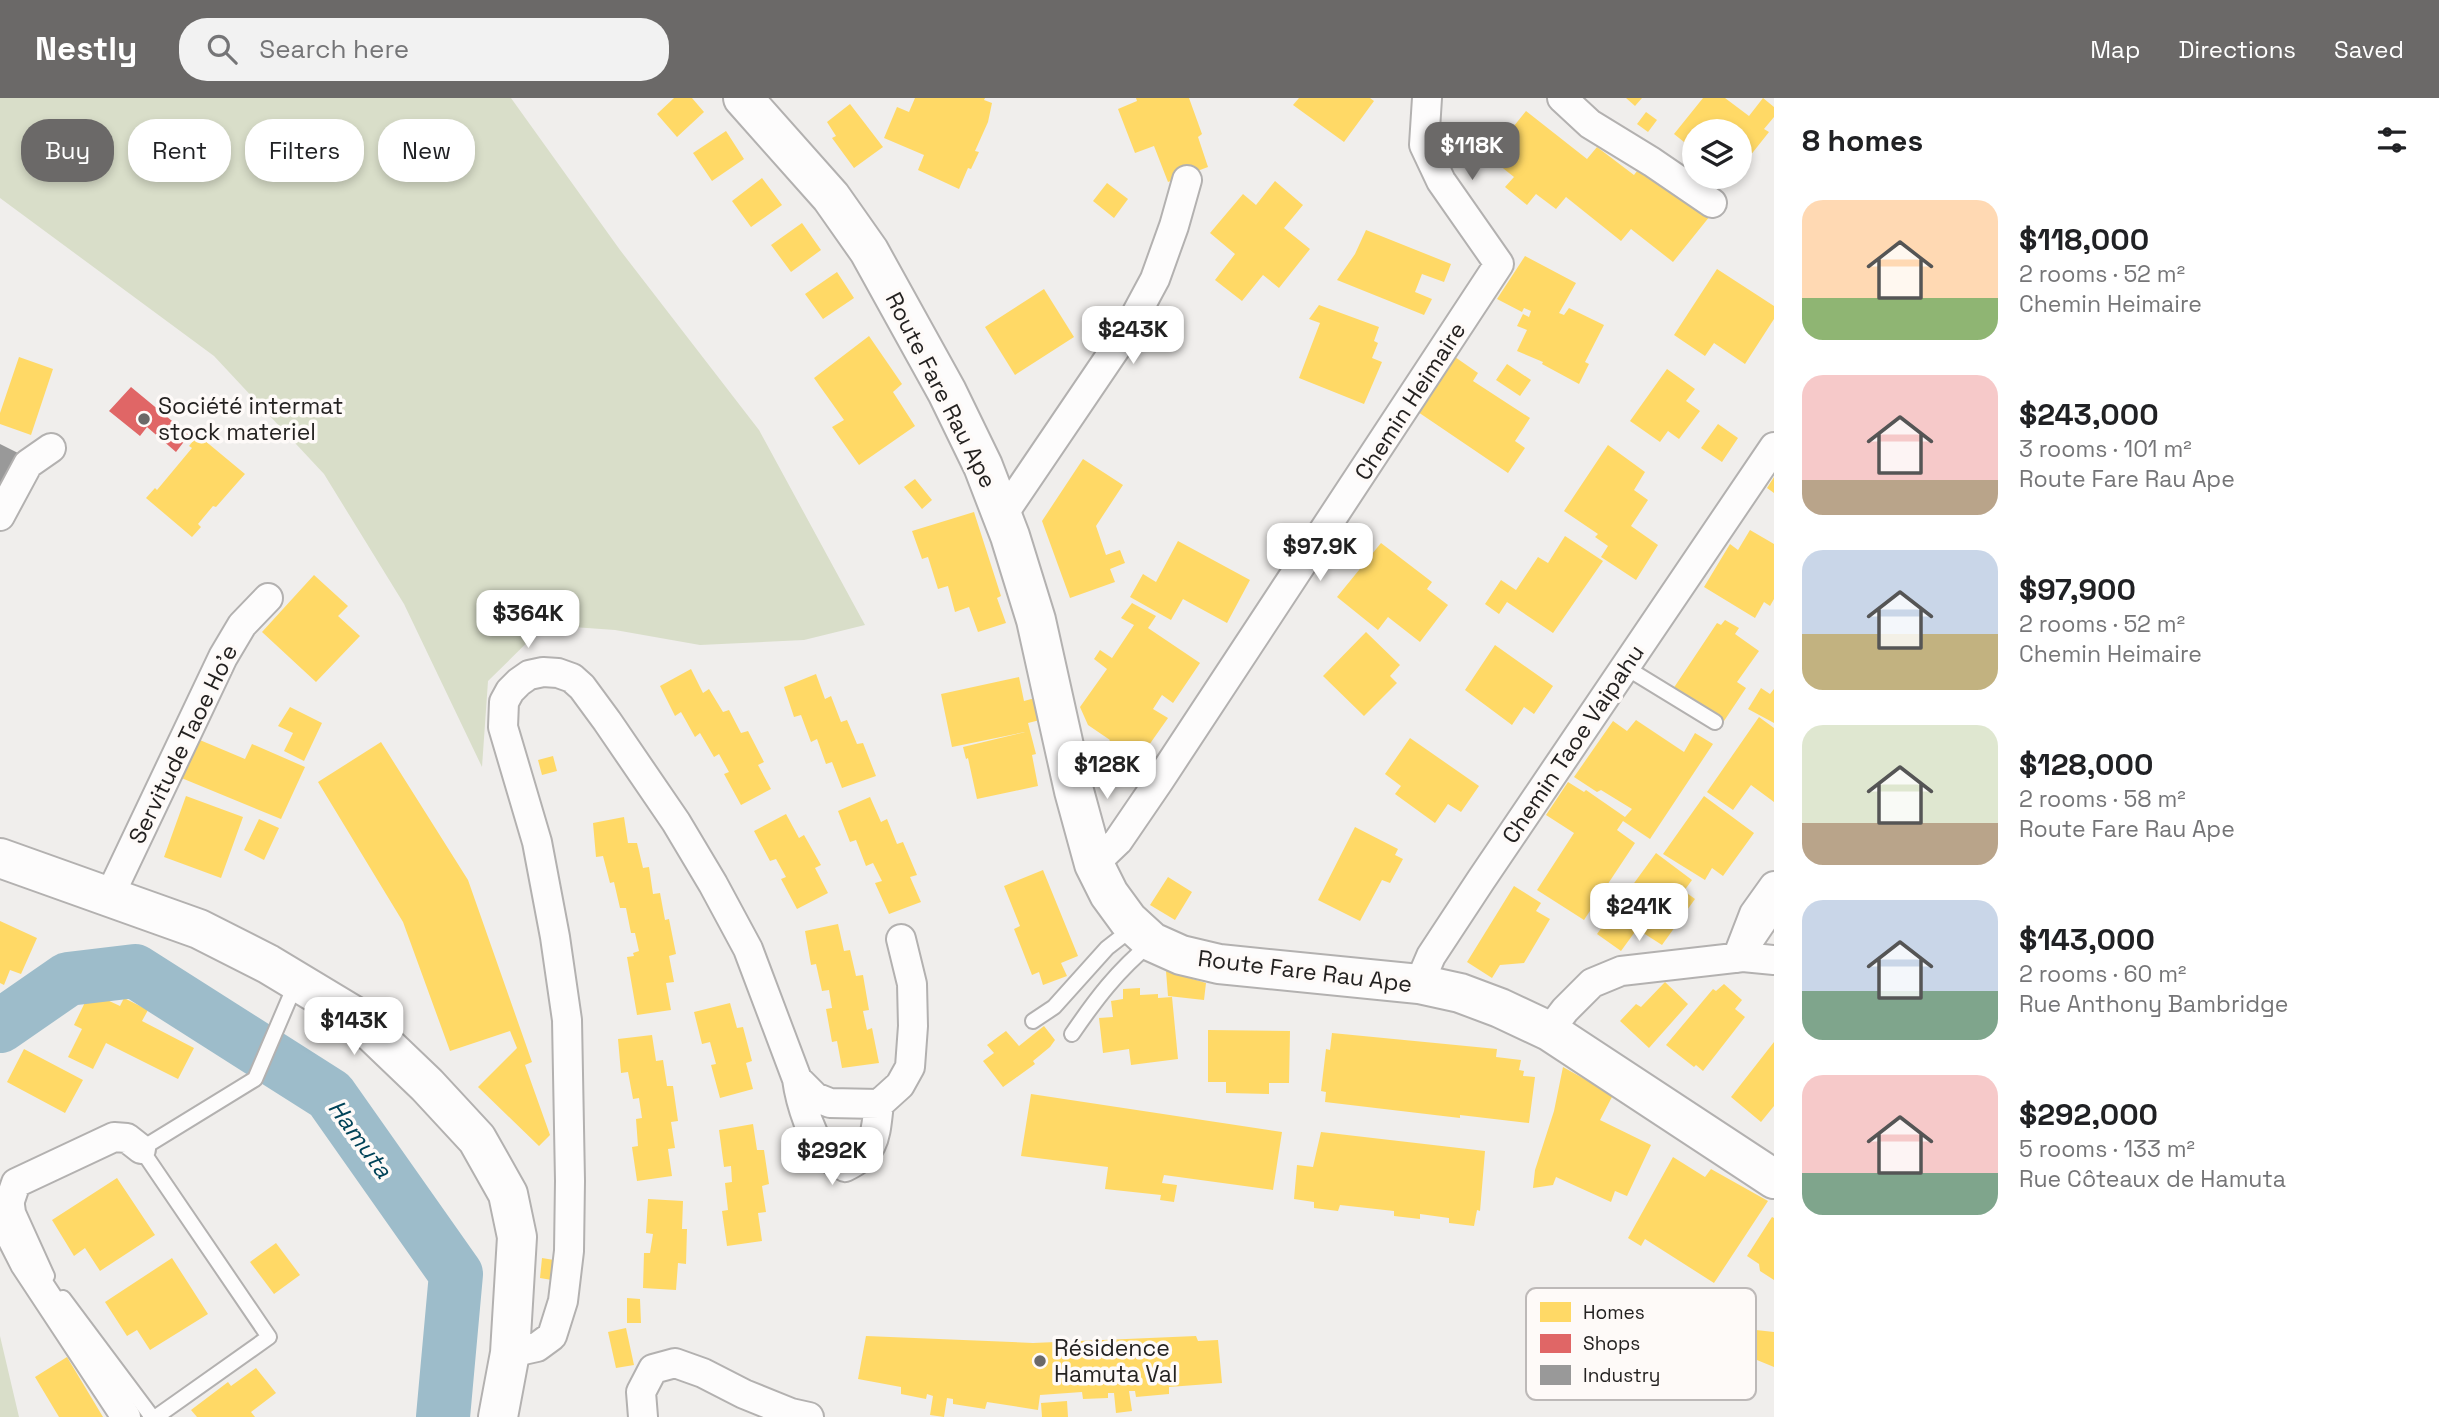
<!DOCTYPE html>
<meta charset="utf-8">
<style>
:root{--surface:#fff;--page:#f2f2f2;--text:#202124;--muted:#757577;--accent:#6b6968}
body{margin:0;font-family:"Space Grotesk",sans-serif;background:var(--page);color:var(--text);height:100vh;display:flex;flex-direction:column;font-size:26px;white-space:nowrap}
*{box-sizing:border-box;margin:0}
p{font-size:23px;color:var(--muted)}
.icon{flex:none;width:38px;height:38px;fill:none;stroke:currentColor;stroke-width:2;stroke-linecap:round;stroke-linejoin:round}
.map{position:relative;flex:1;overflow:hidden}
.drawer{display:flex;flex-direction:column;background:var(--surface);width:665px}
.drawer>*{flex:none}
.banner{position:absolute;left:21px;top:21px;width:665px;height:63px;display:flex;gap:14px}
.controls{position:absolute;left:1682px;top:21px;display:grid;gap:14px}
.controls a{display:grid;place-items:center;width:70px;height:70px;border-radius:50%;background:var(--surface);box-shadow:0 4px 10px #0003;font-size:35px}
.price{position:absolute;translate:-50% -60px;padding:0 16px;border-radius:14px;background:#fff;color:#222;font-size:23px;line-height:46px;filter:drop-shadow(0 2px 4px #0008)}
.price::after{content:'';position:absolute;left:50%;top:42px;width:21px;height:16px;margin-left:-10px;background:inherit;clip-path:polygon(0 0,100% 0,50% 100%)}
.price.selected{background:var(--accent);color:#fff}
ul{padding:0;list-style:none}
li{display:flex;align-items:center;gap:21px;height:175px;padding:0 28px}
li span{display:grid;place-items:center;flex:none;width:196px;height:140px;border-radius:21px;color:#555}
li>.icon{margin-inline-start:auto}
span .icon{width:84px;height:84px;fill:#fffc;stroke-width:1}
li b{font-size:30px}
h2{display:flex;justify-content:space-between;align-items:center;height:84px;padding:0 28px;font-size:30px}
.tag{padding:0 24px;border-radius:28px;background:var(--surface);box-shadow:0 4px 10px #0003;font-size:24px;line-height:63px}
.tag.selected{background:var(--accent);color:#fff}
header{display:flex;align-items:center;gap:42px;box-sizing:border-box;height:98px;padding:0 35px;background:var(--accent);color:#fff}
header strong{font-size:33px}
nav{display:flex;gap:38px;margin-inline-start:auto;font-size:24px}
.search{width:490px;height:63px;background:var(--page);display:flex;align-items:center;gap:18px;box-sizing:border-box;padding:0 24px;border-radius:28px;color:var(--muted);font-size:26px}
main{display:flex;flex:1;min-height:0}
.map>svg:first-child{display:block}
</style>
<header>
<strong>Nestly</strong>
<div class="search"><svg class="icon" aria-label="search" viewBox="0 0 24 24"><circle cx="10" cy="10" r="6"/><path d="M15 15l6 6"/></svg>Search here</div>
<nav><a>Map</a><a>Directions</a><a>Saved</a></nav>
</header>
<main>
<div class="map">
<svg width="1774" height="1319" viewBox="0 0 1774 1319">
<rect width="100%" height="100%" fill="#f0eeec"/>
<!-- green -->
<path fill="#d9dec9" d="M0,0h511l109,152 139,180 106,195 -61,15 -104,5 -85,-15 -70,-5 -57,56 -6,86 -78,-163 -80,-130 -110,-118 -214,-158z
M0,1238l19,81h-19z"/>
<!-- homes -->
<path fill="#ffd966" d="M674,0h18l12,14 -27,25 -20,-23z
M915,0h70l-1,2 8,3 -4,19 -13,29 4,1 -8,17 -3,-1 -9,21 -41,-19 6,-15 -40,-17 13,-31 12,5z
M1136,0h53l13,36 -4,3 10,30 -40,15 -14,-36 -19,7 -17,-44 19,-8z
M1299,0h71l4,3 -30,41 -51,-37z
M1626,0h16l-7,8z
M1703,0h22l24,18 14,-18 11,9v10l-10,12 5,3 -27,34 3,3 -5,6v-44h-46v19l-20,-16z
M850,6l33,43 -29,21 -22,-30 4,-2 -9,-14z
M1526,13l61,48 10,-12 37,28 9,-12 67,53 -37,46 -42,-33 -10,12 -55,-44 -10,12 -20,-15 -9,11 -22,-18 9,-10 -25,-20z
M1646,14l11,8 -9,12 -11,-8z
M726,33l18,28 -32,22 -19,-28z
M762,80l20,27 -31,22 -19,-26z
M1275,83l28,24 -19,23 26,21 -31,39 -16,-13 -21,26 -27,-21 20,-26 -25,-21 33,-39 13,11z
M1107,85l21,16 -14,19 -21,-17z
M802,125l19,27 -30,22 -20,-27z
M1366,132l85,34 -7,18 -22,-8 -7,18 17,7 -8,16 -87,-35 18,-26z
M1525,158l51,27 -17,30 5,2 5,-7 35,17 -19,37 4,2 -10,20 -37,-20 1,-2 -26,-11 10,-21 -10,-4 6,-12 6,3 2,-6 -7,-3 -2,4 -25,-13z
M1717,171l57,37v13l-29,45 -31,-21 -9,13 -31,-21z
M837,174l17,26 -31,21 -18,-25z
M1044,191l30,48 -59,38 -30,-48z
M1319,207l60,22 -5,14 4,2 -6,15 10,4 -18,42 -65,-26 21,-55 -11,-4z
M869,238l33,48 -9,8 22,34 -56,39 -27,-38 12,-7 -30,-42z
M19,259l34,12 -22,66 -31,-11v-11z
M1455,259l23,16 -5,8 57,37 -15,23 10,7 -17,25 -90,-61z
M1507,266l24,16 -11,16 -24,-16z
M1667,271l28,20 -9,12 14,10 -21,28 -11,-8 -8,11 -30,-21z
M1718,326l20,14 -16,24 -21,-14z
M198,337l47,39 -29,33 -3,-1 -15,18 3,3 -9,10 -46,-39 9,-10 2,2 35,-42 -3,-2z
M1608,347l37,27 -11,18 14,10 -17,26 27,19 -22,35 -35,-23 7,-11 -13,-9 3,-3 -34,-23z
M1083,361l40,26 -27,41 10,29 14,-5 5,13 -15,6 5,13 -45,16 -28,-77z
M1774,379v16l-7,-5z
M915,381l17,21 -10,9 -18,-22z
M974,414l27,84 -4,2 9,25 -28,9 -9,-25 -14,5 -7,-26 -10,3 -10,-32 -6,2 -10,-28z
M1750,432l24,14v55l-4,7 -6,-4 -9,16 -51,-31 26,-43 8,6z
M1565,438l38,25 -50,72 -46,-31 -8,12 -14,-10 16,-24 15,10 22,-33 10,6z
M1178,443l72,39 -23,43 -44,-24 -12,21 -41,-23 13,-23 13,8z
M1381,445l51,39 -5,7 21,16 -28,37 -32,-25 -10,13 -41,-33z
M314,477l34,31 -10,10 22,20 -44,46 -54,-50z
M1132,505l24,13 -8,12 52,35 -27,40 -11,-8 -9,14 15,9 -40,57 -28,-20 10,-15 -22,-15 -8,-18 27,-38 -13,-10 6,-9 12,8 22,-33 -13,-7z
M1725,522l14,8 -4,6 24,17 -22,31 9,6 -22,33 -51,-32 44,-66 4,2z
M1366,534l34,33 -10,11 7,7 -33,33 -41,-40z
M1495,547l58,41 -19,28 -10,-7 -12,18 -47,-35z
M691,571l12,24 6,-4 14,23 6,-2 12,23 7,-2 16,31 -6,3 13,24 -30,16 -17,-31 5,-2 -10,-18 -5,3 -14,-24 -5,4 -14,-25 -6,4 -15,-30z
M816,576l9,25 6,-3 10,26 6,-2 10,24 6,-1 13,33 -34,12 -10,-26 -6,2 -9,-25 -6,3 -10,-27 -7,2 -10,-30z
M1019,579l5,24 11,-3 5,22 -12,3 8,31 -4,1 6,31 -61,13 -9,-41 -2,1 -3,-12 62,-15 -73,15 -11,-53z
M1761,590l9,6 4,-5v34l-26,-14z
M290,609l32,16 -18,38 -20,-10 9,-18 -15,-7z
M1759,619l15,11v74l-23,-17 -18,25 -26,-18z
M1636,622l48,32 11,-19 18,11 -63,95 -27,-18 -6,9 18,13 -51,77 -47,-30 37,-57 -28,-18 22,-33 16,10 2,-2 39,27 7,-8 -31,-19 -4,2 -23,-15 39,-56 14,10z
M195,640l50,21 7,-15 53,23 -24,52 -102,-42z
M1410,640l69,48 -18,26 -13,-8 -13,19 -40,-29 6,-8 -16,-12z
M381,644l87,138 64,182 -7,3 25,70 -11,11 -61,-59 39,-39 -7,-17 -60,20 -47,-129 -85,-140z
M553,658l4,15 -15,4 -4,-15z
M186,698l57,21 -22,61 -57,-21z
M1704,698l50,37 -31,43 -11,-8 -7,12 -42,-26z
M870,699l11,25 6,-3 10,25 6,-2 14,33 -7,2 11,25 -32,12 -14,-31 7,-2 -9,-18 -7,3 -10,-26 -6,2 -12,-31z
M786,716l13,24 5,-3 17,30 -6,3 13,25 -31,16 -16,-30 5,-2 -10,-18 -6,2 -16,-30z
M624,719l4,26h9l6,25 6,-1 4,27 7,-1 5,27 4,-1 7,35 -7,2 5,26 -8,1 5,27 -34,5 -10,-58 7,-1 -1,-3 6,-2 -4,-18h-4l-5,-25h-6l-6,-26 -4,1 -7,-27 -7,1 -3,-34z
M259,721l20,9 -15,32 -20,-10z
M1355,729l43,22 -3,6 8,4 -13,24 -8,-3 -22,41 -42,-21z
M1656,755l36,27 -8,11 11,8 -33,46 -25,-16 -16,22 -24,-17z
M1043,772l35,86 -17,7 6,13 -24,9 -4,-13 -7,3 -18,-46 6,-3 -16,-40z
M1168,779l24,15 -17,28 -25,-15z
M1514,788l27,17 -5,8 14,8 -26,44 -24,2 -8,13 -25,-16z
M0,823l37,17 -16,36 -11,-4 -6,15 -4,-2z
M838,826l6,27 6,-1 6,26 7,-1 6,35 -6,1 4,19 5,-2 7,35 -37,5 -5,-27 -5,1 -6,-33 6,-1 -3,-18 -7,1 -6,-27 -5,1 -6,-34z
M1166,873l40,12 -2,17 -36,-4z
M1665,884l23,22 -39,44 -29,-27 16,-17 5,3z
M1724,886l18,16 -7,9 10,8 -42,54 -7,-6 -2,2 -28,-22 47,-56 3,2z
M1140,890v7l18,-1v4l14,-1 6,62 -47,6 -2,-16 -26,4 -4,-35 14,-1 -2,-16 12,-2v-10z
M90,894l30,14 4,-8 24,12 -6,11 52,27 -16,31 -72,-36 -13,26 -25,-12 14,-28 -8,-4z
M730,905l7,25 6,-1 9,34 -6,2 7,26 -33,9 -9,-33 5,-1 -6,-22 -8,2 -8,-32z
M1044,928l11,14 -5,7 -17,14 2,3 -32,23 -20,-26 11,-8 -7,-8 19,-14 13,15z
M1208,932l82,1 -1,52h-20v11l-43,-1v-11h-18z
M1332,935l165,16 -1,8 25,3 -2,10 5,1 -1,5 12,1 -6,46 -69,-8v3l-135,-16 1,-10 -5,-1 5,-42 4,1z
M652,937l4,26 7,-1 4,26h6l5,35 -7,1 4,26 -7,1 4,27 -35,5 -5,-34 6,-1 -2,-27 6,-1 -3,-20 -6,1 -5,-27 -7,1 -3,-34z
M1774,944v64l-13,16 -30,-25z
M24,951l59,31 -18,33 -58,-31z
M1563,969l50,28 -13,25 51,25 -24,51 -12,-5 -4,11 -55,-25 -3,8 -20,3 2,-18 19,-59z
M1031,996l251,38 -9,58 -109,-15 -2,8 15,2 -3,17 -14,-2 1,-5 -56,-6 3,-22 -87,-11z
M753,1026l4,26h7l5,34 -7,2 4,26 -8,1 4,28 -35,5 -5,-35 6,-1 -3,-27 7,-1 -1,-16 -7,1 -5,-37z
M1321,1034l164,19 -5,60 -3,-1 -3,16 -25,-3v-5l-29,-4v5l-26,-3v-5l-54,-6 -2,6 -24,-3v-6l-20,-3 3,-34 16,2z
M1673,1059l32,20 6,-8 57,32 -54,82 -69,-44 -4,7 -13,-8z
M117,1080l38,57 -55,36 -15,-23 -11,8 -22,-36z
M648,1101l35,2 -1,28h5l-1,35 -8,-1 -2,27 -33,-2 1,-35h6l3,-19 -7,-1z
M1772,1119l2,1v62l-14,-9 -1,-7 -12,-8z
M276,1145l24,32 -26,19 -24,-32z
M172,1160l36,56 -58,36 -13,-20 -10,6 -22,-34z
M542,1160l12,2 -2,20 -12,-2z
M627,1200l13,1 1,24h-14z
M626,1230l8,37 -18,3 -8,-36z
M1756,1232l18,2v35l-22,-9z
M866,1238l167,7 163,-7 2,5 20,-1 4,43 -53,4v7l-33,3 -1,-6h-6l3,20 -16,2 -2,-20h-6v5l-25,1 -1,-7 -42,3 -2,15 -51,-8 -2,7 -32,-5v-5l-6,-1 -3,19 -14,-2 3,-19 -6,-2 -1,5 -25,-5v-7l-43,-8z
M67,1259l36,60h-44l-24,-40z
M256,1270l20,25 -25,19 4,5h-58l-6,-7 37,-28 3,4z
M1067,1303l1,16h-26l-1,-14z"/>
<!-- shops -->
<path fill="#e06666" d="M131,289l58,48 -13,17 -29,-25 -7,9 -31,-25z"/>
<!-- industry -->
<path fill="#999" d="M0,346l18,9 -18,39z"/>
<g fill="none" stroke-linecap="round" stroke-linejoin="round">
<!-- river -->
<path stroke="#9dbcca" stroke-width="54" d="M0,928l68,-47 67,-8 195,124 126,179 -13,143"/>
<defs>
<path id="lane" d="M1625,569l90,55
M1751,852l23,-34
M1033,923l21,-14 53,-59 27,-21
M1072,936c24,-35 45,-63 79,-91
M16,1100l2,14 29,64
M63,1200l89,119
M156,1319l113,-80 -128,-188 114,-70 41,-96"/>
<path id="street" d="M1562,0l28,26 62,38 60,41
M0,418l28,-52 23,-16
M1002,418l124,-183 29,-54 19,-53 13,-46
M1094,766l24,-23 41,-60 340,-517 -58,-83 -17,-36 3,-47
M109,799l114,-240 19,-32 26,-27
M1737,860l17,-44 20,-28
M1419,886l12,-28 50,-76 293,-433
M1549,933l16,-21 27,-27 29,-12 122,-14 31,3
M797,981c3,22 15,64 34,80 3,3 10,5 14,8 32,-15 30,-32 34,-63
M510,1255l27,-6 15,-11 11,-35 6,-50 1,-70 -3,-161 -12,-83 -18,-95 -34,-115 1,-25 6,-11 9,-9 10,-7 14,-3 15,1 14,5 10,9 25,34 69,101 37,62 35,65 49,130 18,18 15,6 49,1 21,-19 10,-18 3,-41 -1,-42 -11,-45
M126,1319l-101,-153 -22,-43 13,-38 98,-46 13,1 14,11
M643,1319l-2,-25 12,-23 22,-6 28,10 41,21 47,19 18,4"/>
<path id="secondary" d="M743,0l88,99 38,54 78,141 36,74 27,70 26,84 38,171 20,73 15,30 19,26 24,22 29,13 38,9 200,20 41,9 40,15 49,23 225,148
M0,760l199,71 69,35 88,53 71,68 50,54 31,55 9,43 -7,116 -12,64"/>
</defs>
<!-- lane casing -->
<use href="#lane" stroke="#b3b1b0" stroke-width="18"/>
<!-- street casing -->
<use href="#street" stroke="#b3b1b0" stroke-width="32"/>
<!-- secondary casing -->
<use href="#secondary" stroke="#b3b1b0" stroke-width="42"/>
<!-- lane -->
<use href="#lane" stroke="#fdfcfc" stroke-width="14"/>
<!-- street -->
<use href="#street" stroke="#fdfcfc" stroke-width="28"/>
<!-- secondary -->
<use href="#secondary" stroke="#fdfcfc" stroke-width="38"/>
</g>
<!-- markers -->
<g fill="#6b6968" stroke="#fefaf8" stroke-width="2.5">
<circle cx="144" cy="321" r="7"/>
<circle cx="1040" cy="1263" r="7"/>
</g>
<g text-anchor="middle" stroke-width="7" stroke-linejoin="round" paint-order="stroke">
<!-- street labels -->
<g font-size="23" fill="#242221" stroke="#fefaf8">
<text transform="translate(941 292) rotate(63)" y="8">Route Fare Rau Ape</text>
<text transform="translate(1410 303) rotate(-57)" y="8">Chemin Heimaire</text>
<text transform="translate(183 646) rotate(-64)" y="8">Servitude Taoe Ho'e</text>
<text transform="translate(1573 646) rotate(-56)" y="8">Chemin Taoe Vaipahu</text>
<text transform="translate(1305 873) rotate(7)" y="8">Route Fare Rau Ape</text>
</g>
<!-- poi labels -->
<g font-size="23" fill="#242221" stroke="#fefaf8" text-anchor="start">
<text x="158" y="316">Société intermat<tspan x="158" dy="26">stock materiel</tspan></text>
<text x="1054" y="1258">Résidence<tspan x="1054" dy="26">Hamuta Val</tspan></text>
</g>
<!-- water labels -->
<g font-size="24" font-style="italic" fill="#014358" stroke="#fefaf8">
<text transform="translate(360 1041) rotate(54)" y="8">Hamuta</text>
</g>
</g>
<!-- legend -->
<rect x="1526" y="1190" width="230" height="112" rx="10" fill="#fefaf8" stroke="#bdb9b8" stroke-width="2"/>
<rect x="1540" y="1204" width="31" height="20" fill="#ffd966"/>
<rect x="1540" y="1236" width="31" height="19" fill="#e06666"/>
<rect x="1540" y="1267" width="31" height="20" fill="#999"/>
<g font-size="19" fill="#242221">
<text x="1583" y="1221">Homes</text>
<text x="1583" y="1252">Shops</text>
<text x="1583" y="1284">Industry</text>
</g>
</svg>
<div class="controls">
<a><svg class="icon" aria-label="layers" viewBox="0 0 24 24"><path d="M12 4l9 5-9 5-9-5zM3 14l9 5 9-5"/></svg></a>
</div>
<b class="price selected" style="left:1472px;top:84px">$118K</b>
<b class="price" style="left:1133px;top:268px">$243K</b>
<b class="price" style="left:1320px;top:485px">$97.9K</b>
<b class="price" style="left:528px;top:552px">$364K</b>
<b class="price" style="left:1107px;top:703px">$128K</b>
<b class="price" style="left:1639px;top:845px">$241K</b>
<b class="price" style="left:354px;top:959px">$143K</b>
<b class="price" style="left:832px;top:1089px">$292K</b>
<div class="banner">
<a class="tag selected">Buy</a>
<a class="tag">Rent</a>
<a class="tag">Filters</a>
<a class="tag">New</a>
</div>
</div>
<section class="drawer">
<h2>8 homes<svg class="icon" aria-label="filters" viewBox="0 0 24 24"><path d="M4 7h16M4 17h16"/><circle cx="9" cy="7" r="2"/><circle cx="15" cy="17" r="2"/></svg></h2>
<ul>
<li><span style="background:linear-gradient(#ffd9b3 70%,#8fb573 0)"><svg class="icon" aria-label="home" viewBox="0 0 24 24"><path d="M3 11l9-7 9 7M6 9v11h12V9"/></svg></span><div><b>$118,000</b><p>2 rooms · 52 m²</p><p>Chemin Heimaire</p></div></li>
<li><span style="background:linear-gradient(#f6c9c9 75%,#b9a48a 0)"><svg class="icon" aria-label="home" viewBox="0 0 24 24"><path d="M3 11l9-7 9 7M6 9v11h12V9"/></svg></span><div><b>$243,000</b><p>3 rooms · 101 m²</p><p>Route Fare Rau Ape</p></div></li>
<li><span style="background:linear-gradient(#c9d6e8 60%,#c2b280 0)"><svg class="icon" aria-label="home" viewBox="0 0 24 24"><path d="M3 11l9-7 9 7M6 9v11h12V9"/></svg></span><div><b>$97,900</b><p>2 rooms · 52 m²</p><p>Chemin Heimaire</p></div></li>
<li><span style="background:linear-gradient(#dfe7d0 70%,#b9a48a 0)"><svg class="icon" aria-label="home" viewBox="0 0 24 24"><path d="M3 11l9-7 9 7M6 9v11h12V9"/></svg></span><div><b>$128,000</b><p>2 rooms · 58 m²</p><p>Route Fare Rau Ape</p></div></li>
<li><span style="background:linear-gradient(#c9d6e8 65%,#7fa58c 0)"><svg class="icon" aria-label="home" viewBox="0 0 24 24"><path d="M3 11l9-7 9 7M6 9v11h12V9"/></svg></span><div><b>$143,000</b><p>2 rooms · 60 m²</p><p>Rue Anthony Bambridge</p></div></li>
<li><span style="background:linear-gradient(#f6c9c9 70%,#7fa58c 0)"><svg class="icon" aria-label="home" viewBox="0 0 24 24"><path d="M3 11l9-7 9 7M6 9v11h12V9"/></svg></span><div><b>$292,000</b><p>5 rooms · 133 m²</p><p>Rue Côteaux de Hamuta</p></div></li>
</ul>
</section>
</main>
